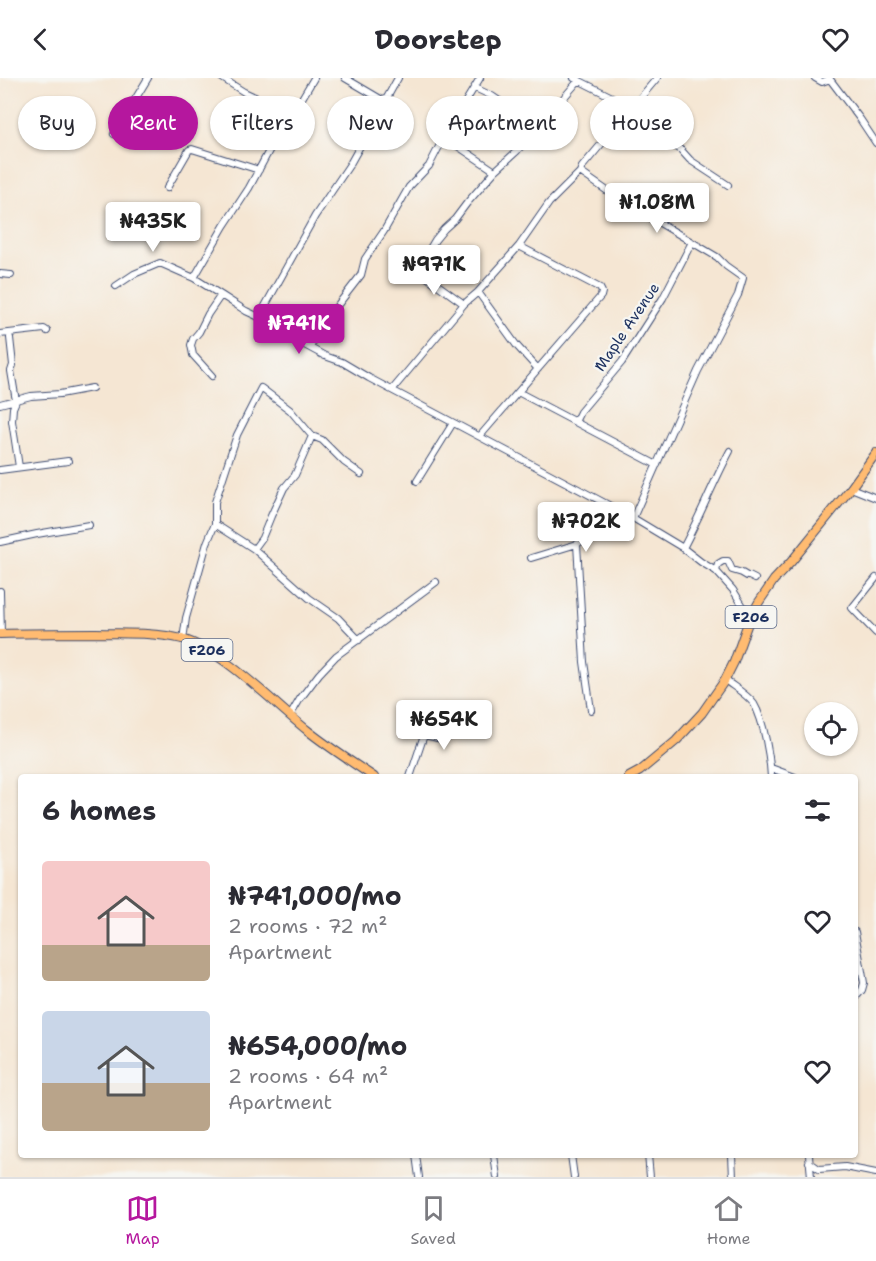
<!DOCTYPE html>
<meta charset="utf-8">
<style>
:root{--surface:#fff;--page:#f2f2f3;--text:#2b2b33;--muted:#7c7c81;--line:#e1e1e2;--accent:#b5179e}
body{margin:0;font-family:"Shantell Sans",sans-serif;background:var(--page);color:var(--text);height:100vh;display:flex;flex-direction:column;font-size:22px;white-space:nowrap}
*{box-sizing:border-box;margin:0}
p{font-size:20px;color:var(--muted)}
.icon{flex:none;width:33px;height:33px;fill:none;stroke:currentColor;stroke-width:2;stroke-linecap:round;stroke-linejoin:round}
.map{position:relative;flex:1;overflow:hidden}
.side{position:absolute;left:18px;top:696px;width:840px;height:384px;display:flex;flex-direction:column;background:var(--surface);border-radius:6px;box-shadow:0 2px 4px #0004}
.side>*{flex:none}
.banner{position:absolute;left:18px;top:18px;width:840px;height:54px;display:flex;gap:12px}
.tools{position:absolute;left:804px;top:624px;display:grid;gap:12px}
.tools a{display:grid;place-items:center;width:54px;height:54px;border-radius:50%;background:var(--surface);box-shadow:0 2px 4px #0004;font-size:30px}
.price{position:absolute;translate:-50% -51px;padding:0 14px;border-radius:6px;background:#fff;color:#222;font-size:20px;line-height:39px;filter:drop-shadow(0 2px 3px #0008)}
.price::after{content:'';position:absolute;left:50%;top:36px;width:18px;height:14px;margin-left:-9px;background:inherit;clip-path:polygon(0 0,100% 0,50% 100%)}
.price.active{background:var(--accent);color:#fff}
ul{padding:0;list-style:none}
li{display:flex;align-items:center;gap:18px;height:150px;padding:0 24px}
li span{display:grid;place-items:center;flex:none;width:168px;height:120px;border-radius:6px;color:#555}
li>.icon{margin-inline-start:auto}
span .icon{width:72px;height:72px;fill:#fffc;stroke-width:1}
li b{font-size:26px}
h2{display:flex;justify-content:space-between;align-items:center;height:72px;padding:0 24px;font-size:26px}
.pill{padding:0 21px;border-radius:27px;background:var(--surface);box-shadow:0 2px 4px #0004;font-size:21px;line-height:54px}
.pill.active{background:var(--accent);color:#fff}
header{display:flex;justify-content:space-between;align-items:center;height:78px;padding:0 24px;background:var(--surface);font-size:27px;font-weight:700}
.tab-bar{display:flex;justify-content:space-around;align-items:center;height:84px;border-top:2px solid var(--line);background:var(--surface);font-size:16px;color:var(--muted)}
.tab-bar a{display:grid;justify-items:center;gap:3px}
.tab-bar .active{color:var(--accent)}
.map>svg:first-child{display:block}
</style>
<header><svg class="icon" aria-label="back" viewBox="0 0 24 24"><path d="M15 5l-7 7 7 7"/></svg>Doorstep<svg class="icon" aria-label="heart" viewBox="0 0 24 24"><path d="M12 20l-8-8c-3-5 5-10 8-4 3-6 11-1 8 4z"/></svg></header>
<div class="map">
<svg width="876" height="1099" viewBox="0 0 876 1099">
<rect width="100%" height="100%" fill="#f6f6f2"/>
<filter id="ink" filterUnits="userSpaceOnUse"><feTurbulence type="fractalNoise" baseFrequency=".0167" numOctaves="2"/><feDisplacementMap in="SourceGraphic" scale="12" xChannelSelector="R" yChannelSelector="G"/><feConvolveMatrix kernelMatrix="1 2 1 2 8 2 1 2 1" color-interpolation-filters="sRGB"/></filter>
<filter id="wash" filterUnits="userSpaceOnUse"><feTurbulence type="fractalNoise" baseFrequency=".008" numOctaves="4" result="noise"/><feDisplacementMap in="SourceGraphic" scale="24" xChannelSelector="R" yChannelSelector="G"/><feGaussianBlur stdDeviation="1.35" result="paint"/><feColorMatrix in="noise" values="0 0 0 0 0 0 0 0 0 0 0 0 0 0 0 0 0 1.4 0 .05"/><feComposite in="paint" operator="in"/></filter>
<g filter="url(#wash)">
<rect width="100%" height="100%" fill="#f5e6d3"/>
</g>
<g filter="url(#ink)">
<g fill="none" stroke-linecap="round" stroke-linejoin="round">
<defs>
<path id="minor" d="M222,0l22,14 48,22
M345,0l39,23
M574,0l52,26 38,35 17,11 9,10 38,25
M815,0l7,4 8,-3
M829,0l31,41 16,24
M475,10l17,8 45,31
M114,56l34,-56
M444,59l51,34
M580,94l36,25 101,60 9,9 17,12 -5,17 -40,76 -65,147
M167,110l22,-38 3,-1 67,21
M0,196l11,1
M194,200l30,-52 25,-38 30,-56 19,-27 16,-27
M116,208l18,-12 26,-11 34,15 27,17 25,16 13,6 27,18 39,21 17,6 27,16 264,140 50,30 18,14 15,9 17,19 10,16 6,14
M478,214l39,54 21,23
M464,226l-47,-34 18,-30 9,-11 11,-10 12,-16 28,-32 22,-20 20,-24 5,-4 37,-43
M259,239l56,-101 35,-52 48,-86
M0,256l44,-5 3,2
M10,260l3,27 -2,6 5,30 -3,7 -1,13 7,46
M310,269l20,-32 31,-40 4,-16 19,-28 25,-44 20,-21 15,-29 36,-59
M212,298l-19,-21 -2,-10 2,-6 6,-7 9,-18 13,-19
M392,312l72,-86 14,-12 41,-46 30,-43 31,-31 2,-5 75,-89
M518,314l139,73
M0,326l31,-8 29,-2 32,-6
M575,344l5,-10 42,-50 41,-64 29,-56
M480,358l121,-140 1,-4 -2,-4 -81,-42
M0,392l68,-9
M417,403l36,-58
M851,410l25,10
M215,446l39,25 55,49 29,20 21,22
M0,464l37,-8 52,-9
M577,466l7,118 7,48
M683,470c17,-32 30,-65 47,-97
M254,471l8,-11 9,-22 13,-28 11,-13 17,-39
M531,480l46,-14 47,-30
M716,493l2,-7 5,-3h5l4,9 10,3 5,3h2l6,3
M876,500l-24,30 24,25
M0,513l1,43
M183,562l3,-22 21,-75 8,-19v-22l22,-67 24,-47 29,22 22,26 10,4 22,22 17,12
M725,602c9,7 22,14 29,24 10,17 16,54 17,73
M290,638l10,-17 19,-25 17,-18 100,-74
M771,690l24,9
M410,699l14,-42 18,4 5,-2 5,-9 -2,-10
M855,854l9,51 -2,7 -7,8
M416,1077l3,22
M494,1077l3,22
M571,1077l3,22
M648,1077l2,22
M732,1077l1,22
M809,1077l2,22
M809,1084l10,7 26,-2 31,6"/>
<path id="major" d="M0,556c32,-1 64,-1 96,-1 29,1 57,-1 86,6 42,12 90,63 125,91 21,17 45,32 67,47
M629,699l11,-6 36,-30 26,-28 23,-33 9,-18 15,-42 10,-18 15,-22 17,-18 60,-74 25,-35"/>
</defs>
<!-- minor casing -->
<use href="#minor" stroke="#3c4a70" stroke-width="8"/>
<!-- major casing -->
<use href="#major" stroke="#3c4a70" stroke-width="10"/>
<!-- minor -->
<use href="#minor" stroke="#fff" stroke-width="6"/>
<!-- major -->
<use href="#major" stroke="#ffbb71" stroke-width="8"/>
</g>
</g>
<g text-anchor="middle" stroke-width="4.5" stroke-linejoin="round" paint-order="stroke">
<!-- shield labels -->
<g fill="#f6f6f2" stroke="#5d6b8a" stroke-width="1.5">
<rect x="725.5" y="528" width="51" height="22" rx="4.5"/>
<rect x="181.5" y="561" width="51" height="22" rx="4.5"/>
</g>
<g font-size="14" font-weight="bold" fill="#1b2f5e">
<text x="751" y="544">F206</text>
<text x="207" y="577">F206</text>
</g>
<!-- street labels -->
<g font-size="15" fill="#1b2f5e" stroke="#f6f6f2">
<text transform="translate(627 249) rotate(-56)" y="5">Maple Avenue</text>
</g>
</g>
</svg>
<div class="tools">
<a><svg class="icon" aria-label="locate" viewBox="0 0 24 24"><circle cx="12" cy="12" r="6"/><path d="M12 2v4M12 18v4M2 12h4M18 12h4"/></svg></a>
</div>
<b class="price" style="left:657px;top:156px">₦1.08M</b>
<b class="price" style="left:153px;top:175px">₦435K</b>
<b class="price" style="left:434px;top:218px">₦971K</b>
<b class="price active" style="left:299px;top:277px">₦741K</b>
<b class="price" style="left:586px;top:475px">₦702K</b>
<b class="price" style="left:444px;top:673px">₦654K</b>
<div class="banner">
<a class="pill">Buy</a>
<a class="pill active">Rent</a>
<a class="pill">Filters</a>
<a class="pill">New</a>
<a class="pill">Apartment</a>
<a class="pill">House</a>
</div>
<section class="side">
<h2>6 homes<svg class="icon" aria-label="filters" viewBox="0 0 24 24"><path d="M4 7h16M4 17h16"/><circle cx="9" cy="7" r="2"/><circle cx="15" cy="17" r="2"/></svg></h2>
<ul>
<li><span style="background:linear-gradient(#f6c9c9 70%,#b9a48a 0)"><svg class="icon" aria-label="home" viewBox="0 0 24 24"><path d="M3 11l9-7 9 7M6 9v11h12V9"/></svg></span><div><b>₦741,000/mo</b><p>2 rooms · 72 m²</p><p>Apartment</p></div><svg class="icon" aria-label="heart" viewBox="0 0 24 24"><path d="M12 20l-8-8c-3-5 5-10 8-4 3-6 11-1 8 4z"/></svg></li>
<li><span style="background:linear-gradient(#c9d6e8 60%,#b9a48a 0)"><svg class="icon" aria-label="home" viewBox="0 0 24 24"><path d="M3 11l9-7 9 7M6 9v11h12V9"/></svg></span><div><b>₦654,000/mo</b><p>2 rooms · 64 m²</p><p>Apartment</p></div><svg class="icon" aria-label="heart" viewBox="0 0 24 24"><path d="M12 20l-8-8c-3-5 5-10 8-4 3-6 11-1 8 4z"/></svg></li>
</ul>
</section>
</div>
<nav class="tab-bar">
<a class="active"><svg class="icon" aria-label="map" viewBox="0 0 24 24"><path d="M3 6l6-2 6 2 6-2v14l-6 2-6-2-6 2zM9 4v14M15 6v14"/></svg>Map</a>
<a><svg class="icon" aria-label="saved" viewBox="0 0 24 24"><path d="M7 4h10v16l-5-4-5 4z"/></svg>Saved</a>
<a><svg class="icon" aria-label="home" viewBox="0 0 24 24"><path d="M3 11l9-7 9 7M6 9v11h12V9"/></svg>Home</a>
</nav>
